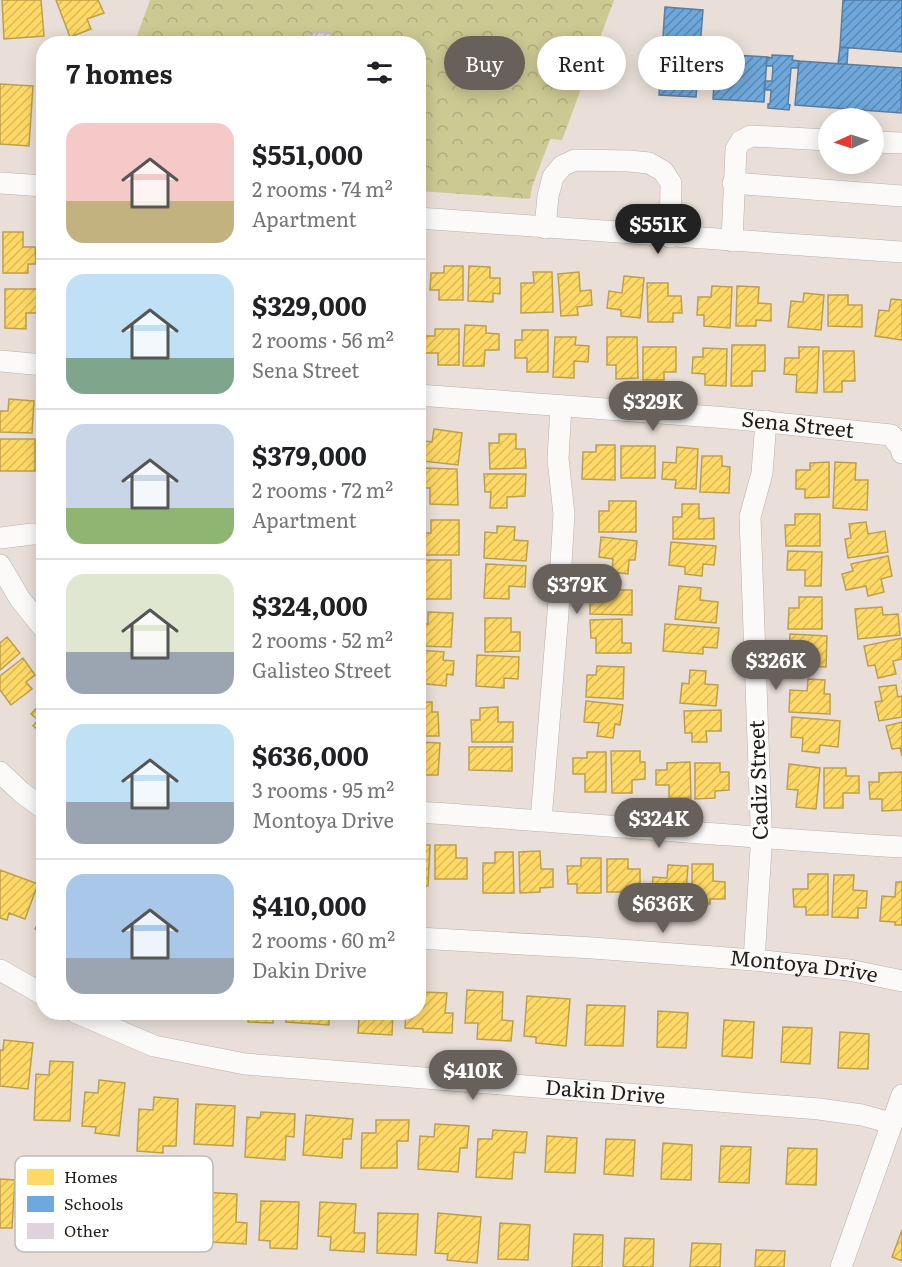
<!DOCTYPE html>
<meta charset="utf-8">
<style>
:root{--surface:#fff;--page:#f6f6f6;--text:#202124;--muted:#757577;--line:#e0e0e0;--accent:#68605b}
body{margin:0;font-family:Literata,serif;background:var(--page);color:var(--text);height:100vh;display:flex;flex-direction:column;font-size:22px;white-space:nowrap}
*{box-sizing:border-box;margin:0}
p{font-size:20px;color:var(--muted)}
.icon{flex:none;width:33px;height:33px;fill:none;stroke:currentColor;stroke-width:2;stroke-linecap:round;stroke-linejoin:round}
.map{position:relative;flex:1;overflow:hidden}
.details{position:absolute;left:36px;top:36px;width:390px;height:984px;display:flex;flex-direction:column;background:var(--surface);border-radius:24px;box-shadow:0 3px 15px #0003}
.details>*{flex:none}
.guide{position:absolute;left:444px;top:36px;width:368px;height:54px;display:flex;gap:12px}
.needle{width:39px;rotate:267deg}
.controls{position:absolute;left:818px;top:108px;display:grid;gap:12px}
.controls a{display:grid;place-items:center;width:66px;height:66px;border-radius:50%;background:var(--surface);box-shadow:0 3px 15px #0003;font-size:30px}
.price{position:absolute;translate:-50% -51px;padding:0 14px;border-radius:21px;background:var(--accent);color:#fff;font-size:20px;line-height:39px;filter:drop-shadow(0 2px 3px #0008)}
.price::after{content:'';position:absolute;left:50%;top:36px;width:18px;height:14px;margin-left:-9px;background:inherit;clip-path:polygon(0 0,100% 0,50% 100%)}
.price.current{background:#222;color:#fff}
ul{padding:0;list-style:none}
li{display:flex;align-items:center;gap:18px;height:150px;padding:0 30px}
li+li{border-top:2px solid var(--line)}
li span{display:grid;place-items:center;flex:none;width:168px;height:120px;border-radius:18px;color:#555}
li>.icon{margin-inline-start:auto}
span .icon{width:72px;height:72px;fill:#fffc;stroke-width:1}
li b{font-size:26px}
h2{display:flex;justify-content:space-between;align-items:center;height:72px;padding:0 30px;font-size:26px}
.tag{padding:0 21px;border-radius:27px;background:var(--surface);box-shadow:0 3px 15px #0003;font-size:21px;line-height:54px}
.tag.current{background:var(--accent);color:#fff}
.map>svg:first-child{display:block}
</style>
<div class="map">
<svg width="902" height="1267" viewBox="0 0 902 1267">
<defs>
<pattern id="park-crowns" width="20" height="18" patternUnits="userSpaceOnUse" patternTransform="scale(1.5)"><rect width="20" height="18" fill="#ccc993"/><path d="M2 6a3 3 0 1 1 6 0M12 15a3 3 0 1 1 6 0" fill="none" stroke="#afac7e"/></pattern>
<pattern id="homes-hatch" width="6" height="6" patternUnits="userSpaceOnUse" patternTransform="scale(1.5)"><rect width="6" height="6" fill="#ffd966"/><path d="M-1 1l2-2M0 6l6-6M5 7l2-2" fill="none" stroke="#daba58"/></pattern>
<pattern id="schools-hatch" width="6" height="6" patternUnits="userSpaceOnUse" patternTransform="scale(1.5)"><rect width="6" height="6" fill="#6fa8dc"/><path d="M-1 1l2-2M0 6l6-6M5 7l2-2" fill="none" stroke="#5b88b1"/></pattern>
<pattern id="building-hatch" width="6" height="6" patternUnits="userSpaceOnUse" patternTransform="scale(1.5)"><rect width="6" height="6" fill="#dfd1de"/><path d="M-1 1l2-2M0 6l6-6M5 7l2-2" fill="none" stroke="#bfb3be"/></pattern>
</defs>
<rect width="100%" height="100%" fill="#e9dfd8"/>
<!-- park -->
<path fill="url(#park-crowns)" d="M150,0h464l-52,140 -12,-1 -18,48 -2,12 -111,-8 -1,-147h-284z"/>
<!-- homes -->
<path fill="url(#homes-hatch)" stroke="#bda04e" stroke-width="1.5" d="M2,0h39l3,36 -40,3z
M56,0h42l6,13 -17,6 4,10 -21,8z
M0,84l33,2 -4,60 -29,-2z
M3,232h20v15h12l1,17h-8v9h-25z
M444,266h19v34h-24v-10h-9l1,-17h13z
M469,266l21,1v11h10v16l-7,-1v9l-25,-1z
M533,272h19l1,40 -32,1v-30h13z
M579,272l1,19 11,-1 1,15 -15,2 1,8 -17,1 -3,-42z
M624,276l20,2 -4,40 -19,-2v-6l-14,-2 2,-17 13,2z
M647,283h21v13h13l1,17h-9v9h-25z
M712,286l20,1 -2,41 -26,-2v-11h-7l1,-18h13z
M737,286l22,1 -1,16 13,1v17l-15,-1v6h-20z
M5,289h34v24h-13v16l-21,-1z
M804,293l20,2 -3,35 -33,-3 3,-26 12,1z
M828,295h20v10h14v22l-34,-1z
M891,299l11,1v40l-27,-4 4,-26 10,1z
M465,325l21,1v7l13,1v16h-14l-1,16h-21z
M435,329h24v36h-21v-12h-13v-17h10z
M522,330h26v42h-21v-14h-12v-18h7z
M555,337h21l-1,8 14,1 -1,16 -14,-1v17l-21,-1z
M607,337h30l1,41 -22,1v-14h-9z
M732,345h33v26h-13v15h-21z
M643,347h33v25h-12v8h-21z
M799,347h20l-2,46 -21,-1 1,-17 -13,-1 1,-16h14z
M703,348l24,1 -1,37 -21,-1v-11l-13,-1 1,-16h10z
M823,351h31l1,30h-13v11h-18z
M9,399l25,2 -2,32 -32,-1v-21h8z
M434,429l28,4 -4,32 -35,-4 2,-20 7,1z
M499,434h17v15h9l1,19 -36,1 -1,-26h10z
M0,439h35v32h-35z
M596,445h19v35l-33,-1 1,-27h13z
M621,446h34v32h-34z
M677,447l21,2 -2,40 -21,-1 1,-8 -14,-1 1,-17 13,1z
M702,456h20v10l8,1 -1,26 -29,-1z
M829,462v35l-24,1v-9h-9v-19h14v-7z
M835,462l21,1 -1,17h13l-1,30 -34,-2z
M423,468l34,1 1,36 -28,-1v-16h-8z
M484,474h42l-1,22 -18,1v11h-17l1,-16h-6z
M609,501h27v31h-37v-21h10z
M682,504h17v15l15,-1v21h-41v-22h9z
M795,514h25v32h-34l-1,-21h10z
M431,520h28v35h-40v-22h12z
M866,522l2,12 17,-3 3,21 -40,6 -3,-19 6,-1 -2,-14z
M497,526l18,1 -1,13 14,1 -2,20 -42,-3 1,-26 12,1z
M601,537l36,4 -2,19h-6l-1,14 -16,-2 1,-13 -14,-2z
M671,542l45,4 -2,19 -11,-1 -1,12 -17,-2v-7l-16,-2z
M788,551l34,1 -1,34h-16v-16h-18z
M888,556l4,20 -11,3 3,13 -16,4 -2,-10 -20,4 -4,-16 11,-3 -2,-7z
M418,560h33v39h-26v-20h-7z
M486,564l40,2 -1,21 -16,-1v13l-25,-1z
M603,580l18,1 -1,9h12v25l-42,-1v-21h12z
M679,586l22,2 -1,12 18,2 -2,21 -41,-4z
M799,597h23v32h-34l1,-21h10z
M882,607l1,8 15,-1 2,21 -42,4 -3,-30z
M428,612l25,1 -2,34 -33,-1v-22h10z
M485,618h26v14h9v19l-35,1z
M622,619v24h9v10h-35v-15h-5l-1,-18z
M665,624l54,4 -2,20 -14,-1v7l-40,-3z
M790,634l37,2 -1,31 -27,-1 1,-12h-11z
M7,637l13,16 -20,17v-27z
M902,638v21l-9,2 3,13 -18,4 -3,-13 -7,1 -4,-20z
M418,650l26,2 -1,8 11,1 -1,14 -6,-1 -1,12 -28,-3z
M477,655l42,2 -1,22 -14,-1v10l-28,-2z
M23,658l12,17 -9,7 6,7 -21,16 -11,-15v-14z
M597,666l27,1 -1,32 -37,-2 1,-22h9z
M690,670l16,1 -1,13 13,1 -2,21 -36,-3 2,-20 7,1z
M808,679l17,1 -1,14h6v20l-41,-2 1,-22 17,1z
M896,685l2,12 4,-1v21l-23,4 -4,-19 7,-1 -3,-14z
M44,700v35l-11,-9 5,-6 -7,-6z
M586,701l37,4 -3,20 -5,-1 -2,14 -16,-2 2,-13 -15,-1z
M418,702h14v10h6l1,24h-21z
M498,707v15h15v20h-41l-1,-22h9v-12z
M721,710v21h-15l1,11h-15v-9h-7l-1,-22z
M792,717l48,4 -2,26 -18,-2 -1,8 -17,-2 1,-13 -12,-1z
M902,722v34l-2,-8 -8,1 -6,-23z
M418,742l22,1 -2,32h-20z
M469,747h43v24l-43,-1z
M611,751h29v11h5v17l-13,1v13h-20z
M587,752h19v40h-21v-18h-12v-16h14z
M690,762l1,36h-22v-13h-13v-15h11v-7z
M695,763h25v9h9v18l-14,1v7l-20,1z
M789,764l31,4 -4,41 -20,-2 2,-17 -11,-1z
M824,768h22v8h13v17h-16v15h-19z
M902,772v38l-20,1v-12h-12l-1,-17h10v-9z
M418,845h12l-2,41 -10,-1z
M435,845h21v13h11v21h-32z
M540,851l1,18h12v18l-13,1v4l-20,1 -1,-41z
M495,852h18l1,41h-31v-30h12z
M581,858h20v35h-24v-9h-9l-1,-18h14z
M607,859h21v10h12v23h-33z
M692,864h21v17l12,1v17h-15v5h-18z
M668,865l20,1 -3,40 -34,-3 2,-26 14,1z
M0,870l38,14 -13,35 -16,-6 -2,7 -7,-2z
M808,874h20v41h-22v-8h-12l-1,-18h15z
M834,875h20l-1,15 14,1 -1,17h-8v10l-26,-1z
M896,882h6v43h-7v-3l-15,-1 2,-25 13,1z
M44,913v21l-9,-5z
M418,982h7l-1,10 23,1 -2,20h8l-1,20 -29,-1v-3l-18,-1 1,-16h12z
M467,990l36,2 -1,28 11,1 -2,20 -34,-2 1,-16h-13z
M527,996l43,3 -4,47 -30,-3v-6l-12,-1z
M587,1005l38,1 -2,40 -38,-1z
M658,1011l30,2 -2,35 -29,-1z
M249,1012h25l-1,11 -25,-1z
M286,1012h43v13l-43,-3z
M347,1012h46l-1,23 -34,-2 1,-14h-13z
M724,1020l30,2 -2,36 -30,-2z
M783,1027l29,1 -2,36 -29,-2z
M840,1032l29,2 -1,35 -30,-1z
M4,1040l29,3 -5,46 -28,-3v-36h3z
M50,1061l23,1 -3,59 -36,-1 2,-46 13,1z
M99,1080l26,3 -6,53 -24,-3 1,-6 -14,-1 3,-34 13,1z
M154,1097l24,2 -2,47h-13v7l-26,-2 2,-42 14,1z
M196,1104l39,2 -2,40 -39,-2z
M261,1112l34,2 -1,23 -8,-1 -1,24 -40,-3 2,-40 13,1z
M306,1115l47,4 -2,20h-8l-1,19 -39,-3z
M376,1120h33l-1,21h-11v27h-36l1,-35h14z
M435,1124l34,2 -2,22h-7l-2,24 -40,-3 2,-33 14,1z
M493,1130l34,2 -2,21 -11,-1 -2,27 -36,-2 2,-38h14z
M547,1136l30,2 -2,35 -30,-1z
M606,1139l29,1 -2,36 -29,-2z
M663,1143l29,2 -1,35 -30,-1z
M721,1146l30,1 -2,36 -30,-1z
M788,1148l29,1 -1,36 -30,-1z
M0,1179l15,1 -3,48h-12z
M201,1192l36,2 -1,28 11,1 -1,21 -35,-2 1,-17h-12z
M261,1201l38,1 -2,47 -27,-1v-7l-11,-1z
M320,1202l36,2 -2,29h11l-1,19 -34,-2 1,-13 -13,-1z
M378,1213l40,1 -2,41 -39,-2z
M438,1213l43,4 -4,46 -30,-3 1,-6 -13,-1z
M500,1223l30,2 -2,35 -30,-1z
M902,1230v31l-10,-4z
M574,1234l29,1 -1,32h-30z
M625,1238l29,1 -1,28h-30z
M692,1243l29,1 -1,23h-30z
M756,1250l29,1 -1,16h-29z"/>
<!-- schools -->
<path fill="url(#schools-hatch)" stroke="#587ea1" stroke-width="1.5" d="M843,0h59v52l-62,-5z
M665,7l38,3 -7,87 -37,-2z
M840,47l8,1 -1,16h-9z
M700,52l16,2v8l-17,-1z
M716,54l51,3 -3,45 -51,-3z
M772,55l21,1 -1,4 7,1 -1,7h-7l-3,36 2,1 -1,5 -21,-2v-4h2l1,-14h-7l1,-9h7l1,-15h-7l1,-9 5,1z
M799,61l103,7 -1,45 -106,-8z"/>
<!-- building -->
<path fill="url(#building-hatch)" stroke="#c2bcbc" stroke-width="1.5" d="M314,32l16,1 4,11h-28z"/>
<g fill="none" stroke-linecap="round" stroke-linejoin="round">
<defs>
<g id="minor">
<path d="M873,142l29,1"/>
<path d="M0,183l44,3"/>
<path d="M733,183l169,13"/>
<path d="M418,218l484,34"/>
<path d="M545,228l3,-32 5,-19 9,-11 13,-6 54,1 20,2 14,8 8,12 -1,54"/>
<path d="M732,241l4,-92 5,-8 10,-5 77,4"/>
<path d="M0,361l44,4"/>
<path id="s1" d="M418,395l310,23 163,17 10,13 1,5"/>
<path d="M0,538l32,-4h12"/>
<path d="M0,565l20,34 24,30"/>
<path d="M0,772l21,20 23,17"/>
<path d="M418,812c162,11 323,25 484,35"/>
<path d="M541,820l17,-207 6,-99 -6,-55 3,-53"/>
<path id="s2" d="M418,938l175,10 161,12 95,10 53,11"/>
<path d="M754,960l7,-111v-25l-11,-307 12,-44 4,-52"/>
<path d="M0,970l44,25"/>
<path id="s3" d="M75,1012l79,34 91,18 574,45 43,6 29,8"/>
<path d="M841,1267l61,-172"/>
</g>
</defs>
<!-- minor casing -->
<use href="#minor" stroke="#b8b0aa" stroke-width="22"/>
<!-- minor -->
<use href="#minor" stroke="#fcfaf9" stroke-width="21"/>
</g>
<g text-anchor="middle" stroke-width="6" stroke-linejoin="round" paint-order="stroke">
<!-- street labels -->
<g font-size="21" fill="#231c17" stroke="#fff">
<text dy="7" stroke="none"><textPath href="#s1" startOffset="381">Sena Street</textPath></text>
<text transform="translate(759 780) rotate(-92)" y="7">Cadiz Street</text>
<text dy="7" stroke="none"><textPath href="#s2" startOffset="387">Montoya Drive</textPath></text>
<text dy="7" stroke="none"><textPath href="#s3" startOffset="540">Dakin Drive</textPath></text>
</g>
</g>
<!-- legend -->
<rect x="15" y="1156" width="198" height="96" rx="9" fill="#fff" stroke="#bdbbb9" stroke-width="1.5"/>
<rect x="27" y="1169" width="27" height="16" fill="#ffd966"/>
<rect x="27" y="1196" width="27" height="16" fill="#6fa8dc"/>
<rect x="27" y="1223" width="27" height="16" fill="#dfd1de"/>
<g font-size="16" fill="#231c17">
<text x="64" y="1183">Homes</text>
<text x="64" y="1210">Schools</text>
<text x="64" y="1237">Other</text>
</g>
</svg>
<div class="controls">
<a><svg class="needle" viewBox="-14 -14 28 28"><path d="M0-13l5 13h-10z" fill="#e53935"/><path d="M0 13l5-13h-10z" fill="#757577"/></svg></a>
</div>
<b class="price current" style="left:658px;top:255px">$551K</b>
<b class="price" style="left:653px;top:432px">$329K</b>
<b class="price" style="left:577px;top:615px">$379K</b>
<b class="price" style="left:776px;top:691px">$326K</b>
<b class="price" style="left:659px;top:849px">$324K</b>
<b class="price" style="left:663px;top:934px">$636K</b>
<b class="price" style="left:473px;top:1101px">$410K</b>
<div class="guide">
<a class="tag current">Buy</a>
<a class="tag">Rent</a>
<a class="tag">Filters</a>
</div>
<section class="details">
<h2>7 homes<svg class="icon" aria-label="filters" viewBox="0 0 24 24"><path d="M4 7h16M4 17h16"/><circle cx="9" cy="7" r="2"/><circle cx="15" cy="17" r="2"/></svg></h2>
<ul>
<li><span style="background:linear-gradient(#f6c9c9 65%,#c2b280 0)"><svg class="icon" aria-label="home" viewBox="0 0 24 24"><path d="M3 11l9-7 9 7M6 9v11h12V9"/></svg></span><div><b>$551,000</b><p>2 rooms · 74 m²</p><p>Apartment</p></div></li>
<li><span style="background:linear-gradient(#bfe0f5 70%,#7fa58c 0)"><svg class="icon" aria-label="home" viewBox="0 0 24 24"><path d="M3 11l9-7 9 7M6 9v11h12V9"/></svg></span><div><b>$329,000</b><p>2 rooms · 56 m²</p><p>Sena Street</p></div></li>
<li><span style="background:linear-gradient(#c9d6e8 70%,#8fb573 0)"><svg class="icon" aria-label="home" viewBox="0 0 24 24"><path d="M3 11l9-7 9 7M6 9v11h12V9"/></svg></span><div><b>$379,000</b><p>2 rooms · 72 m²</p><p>Apartment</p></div></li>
<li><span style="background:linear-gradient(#dfe7d0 65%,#9aa5b1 0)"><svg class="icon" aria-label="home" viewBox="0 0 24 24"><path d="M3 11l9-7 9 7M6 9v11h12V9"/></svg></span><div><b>$324,000</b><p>2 rooms · 52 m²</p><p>Galisteo Street</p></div></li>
<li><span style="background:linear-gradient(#bfe0f5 65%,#9aa5b1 0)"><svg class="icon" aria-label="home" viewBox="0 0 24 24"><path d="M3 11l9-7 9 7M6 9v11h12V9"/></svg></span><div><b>$636,000</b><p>3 rooms · 95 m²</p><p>Montoya Drive</p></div></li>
<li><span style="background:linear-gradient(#a9c7e8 70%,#9aa5b1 0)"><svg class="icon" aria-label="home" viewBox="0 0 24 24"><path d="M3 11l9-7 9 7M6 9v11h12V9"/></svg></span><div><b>$410,000</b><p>2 rooms · 60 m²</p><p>Dakin Drive</p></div></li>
</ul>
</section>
</div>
